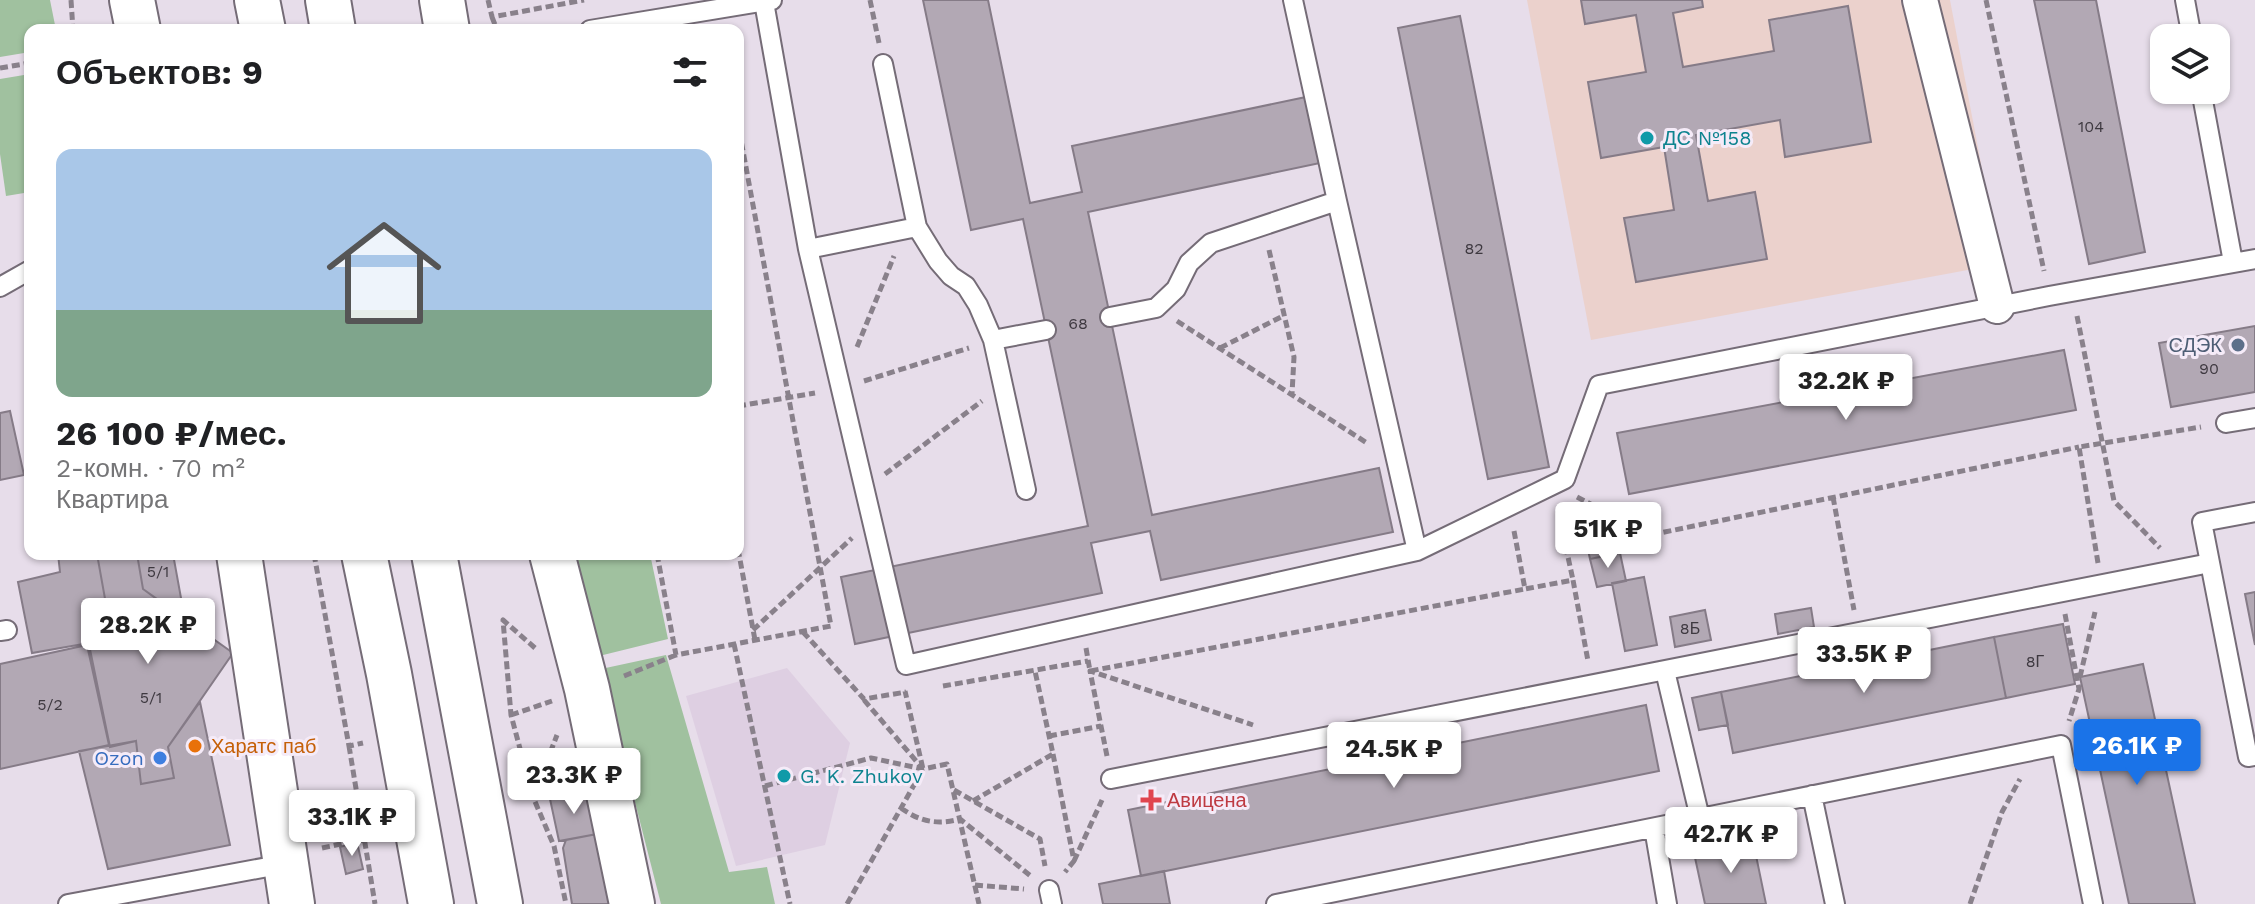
<!DOCTYPE html>
<html lang="ru">
<meta charset="utf-8">
<style>
:root{--surface:#fff;--page:#f2f2f2;--text:#202124;--muted:#757577;--accent:#1a73e8}
body{margin:0;font-family:"Work Sans",sans-serif;background:var(--page);color:var(--text);height:100vh;display:flex;flex-direction:column;font-size:30px;white-space:nowrap}
*{box-sizing:border-box;margin:0}
p{font-size:26px;color:var(--muted)}
.icon{flex:none;width:44px;height:44px;fill:none;stroke:currentColor;stroke-width:2;stroke-linecap:round;stroke-linejoin:round}
.map{position:relative;flex:1;overflow:hidden}
.side{position:absolute;left:24px;top:24px;width:720px;height:536px;display:flex;flex-direction:column;background:var(--surface);border-radius:16px;box-shadow:0 2px 6px #0004}
.side>*{flex:none}
.controls{position:absolute;left:2150px;top:24px;display:grid;gap:16px}
.controls a{display:grid;place-items:center;width:80px;height:80px;border-radius:16px;background:var(--surface);box-shadow:0 2px 6px #0004;font-size:40px}
.price{position:absolute;translate:-50% -68px;padding:0 18px;border-radius:8px;background:#fff;color:#222;font-size:26px;line-height:52px;filter:drop-shadow(0 2px 4px #0008)}
.price::after{content:'';position:absolute;left:50%;top:48px;width:24px;height:18px;margin-left:-12px;background:inherit;clip-path:polygon(0 0,100% 0,50% 100%)}
.price.active{background:var(--accent);color:#fff}
ul{padding:0;list-style:none}
li{display:grid;align-content:center;gap:16px;height:424px;padding:0 32px}
li span{display:grid;place-items:center;height:248px;border-radius:16px;color:#555}
li>.icon{margin-inline-start:auto}
span .icon{width:144px;height:144px;fill:#fffc;stroke-width:1}
li b{font-size:34px}
h2{display:flex;justify-content:space-between;align-items:center;height:96px;padding:0 32px;font-size:34px}
.map>svg:first-child{display:block}
</style>
<div class="map">
<svg width="2255" height="904" viewBox="0 0 2255 904">
<rect width="100%" height="100%" fill="#e7ddea"/>
<!-- built -->
<path fill="#decfe2" d="M787,668l63,75 -25,102 -89,21 -50,-170z"/>
<!-- education -->
<path fill="#ebd1cc" d="M1527,0h423l50,264 -409,76z"/>
<!-- green -->
<path fill="#a0c19f" d="M0,0h50l6,30h-26v22l-30,5z
M30,74v118l-24,4 -6,-42v-75z
M567,554h83l18,85 -73,18z
M666,655l63,217 38,-5 8,37h-114l-60,-235z"/>
<!-- building -->
<path fill="#b2a8b4" stroke="#857b87" stroke-width="2" d="M923,0h65l42,203 52,-11 -10,-46 234,-49 14,66 -232,49 64,303 227,-47 14,64 -232,48 -11,-49 -59,12 11,50 -247,51 -14,-67 247,-51 -65,-307 -52,11z
M1581,0h121l1,7 -30,6 10,54 91,-16 -5,-31 79,-14 23,136 -86,15 -5,-37 -84,15 12,66 47,-9 12,67 -131,23 -12,-64 50,-8 -10,-63 -63,11 -13,-76 58,-10 -10,-57 -51,9z
M2034,0h62l49,252 -56,12z
M1460,16l89,451 -61,12 -90,-451z
M2255,326v66l-84,15 -12,-64z
M2064,350l12,60 -447,84 -12,-61z
M10,411l14,64 -24,5v-67z
M1604,532l5,23 -19,4 -5,-23z
M1620,553l6,28 -29,6 -7,-28z
M58,554h39l12,67 -24,4 4,18 -57,10 -14,-71 42,-10z
M97,554h40l6,35 90,64 -65,94 6,31 -33,6 -5,-43 -26,6 -25,-122 24,-4z
M137,554h36l12,66 -42,-31z
M1644,577l13,68 -32,6 -13,-68z
M2255,592v53l-10,-51z
M1811,608l3,19 -36,7 -3,-20z
M1705,610l6,30 -36,7 -5,-30z
M2063,624l12,60 -69,14 -12,-61z
M1994,637l12,61 -273,55 -12,-61z
M87,645l22,100 -109,24v-105z
M2143,664l52,240h-66l-49,-227z
M1721,692l7,33 -29,5 -7,-32z
M200,702l30,143 -122,24 -29,-118 57,-10 5,43 33,-6 -6,-31z
M1646,705l13,66 -518,105 -13,-66z
M588,791l9,43 -38,7 -9,-42z
M597,834l13,70h-38l-9,-56 3,-8z
M1753,841l13,63h-61l-11,-51z
M357,842l6,27 -17,5 -6,-27z
M1164,871l6,33h-67l-4,-20z"/>
<g fill="none" stroke-linecap="round" stroke-linejoin="round">
<defs>
<path id="service" d="M1293,0l44,201 80,350
M2185,0l7,38
M764,2l44,247 98,416 511,-114 148,-72 34,-94 450,-89 206,-37
M590,30l182,-30
M883,64l34,163 21,34 13,15 15,10 12,19 15,35 33,150
M2201,90l32,172
M808,249l109,-22
M0,287l30,-17
M1110,317l46,-9 20,-19 13,-26 22,-20 126,-42
M993,340l53,-10
M2226,423l29,-5
M2255,512l-53,10 46,235 7,-1
M0,631l7,-1
M1665,671l35,147
M1111,779l1099,-216
M1812,795l23,109
M1654,828l13,76
M1049,890l3,14
M68,904l216,-40
M1276,904l785,-159 32,159"/>
<path id="minor" d="M1920,0l77,306"/>
<path id="tertiary" d="M132,0l6,30
M442,0l5,30
M239,554l53,350
M552,554l35,135 45,215"/>
<path id="secondary" d="M257,0l6,30
M328,0l5,30
M364,554l25,120 42,230
M434,554l66,350"/>
</defs>
<!-- service casing -->
<use href="#service" stroke="#756c77" stroke-width="22"/>
<!-- minor casing -->
<use href="#minor" stroke="#756c77" stroke-width="38"/>
<!-- tertiary casing -->
<use href="#tertiary" stroke="#756c77" stroke-width="48"/>
<!-- secondary casing -->
<use href="#secondary" stroke="#756c77" stroke-width="48"/>
<!-- path -->
<path stroke="#89818b" stroke-width="5" stroke-dasharray="8 4" stroke-linecap="butt" d="M71,0l2,30
M488,0l4,17 92,-17
M870,0l9,43
M1986,0l58,271
M492,17l5,13
M0,68l30,-5
M1269,250l25,107 -2,37
M2077,316l37,185 46,47
M1177,321l190,122
M857,347l37,-91
M1220,348l63,-32
M864,381l105,-33
M738,406l77,-13
M885,474l97,-73
M1577,497l73,38 429,-88
M1833,497l21,113
M1558,511l15,69
M1514,531l11,58 48,-9 15,81
M738,549l17,91
M314,554l35,192 14,-3
M657,554l19,101 155,-29 -93,-502
M2098,563l-19,-116 122,-20
M2065,614l14,75 -10,32
M753,630l99,-92
M803,632l61,67 42,-7
M734,644l56,260
M535,648l-32,-28 8,95 22,82 21,49 12,58
M1086,648l4,23 435,-82
M624,676l52,-21
M2080,677l15,-65
M943,686l145,-25
M864,700l59,69 24,-5 32,140
M511,715l41,-14
M1049,736l52,-10
M349,746l26,158
M1053,754l21,107 -9,11
M1107,756l-17,-85 163,54
M765,786l106,-28 52,11
M954,790l86,49 5,27
M533,797l24,-62
M973,801l80,-47 -18,-83
M901,808c19,14 37,17 59,11l72,58
M322,848l42,-9
M1074,861l28,-61
M975,885l49,4
M847,904l76,-135 -18,-78
M1970,904l32,-92 18,-33"/>
<!-- service -->
<use href="#service" stroke="#fff" stroke-width="18"/>
<!-- minor -->
<use href="#minor" stroke="#fff" stroke-width="34"/>
<!-- tertiary -->
<use href="#tertiary" stroke="#fff" stroke-width="44"/>
<!-- secondary -->
<use href="#secondary" stroke="#fff" stroke-width="44"/>
</g>
<!-- markers -->
<g fill="#0f9aa8" stroke="#f5ebf8" stroke-width="3">
<circle cx="1647" cy="138" r="8"/>
<circle cx="784" cy="776" r="8"/>
</g>
<circle fill="#5c6f8a" stroke="#f5ebf8" stroke-width="3" cx="2238" cy="345" r="8"/>
<circle fill="#e8710a" stroke="#f5ebf8" stroke-width="3" cx="195" cy="746" r="8"/>
<circle fill="#3f7fe0" stroke="#f5ebf8" stroke-width="3" cx="160" cy="758" r="8"/>
<path fill="#e0444e" stroke="#f5ebf8" stroke-width="3" d="M1147 788h8v8h8v8h-8v8h-8v-8h-8v-8h8z"/>
<g text-anchor="middle" stroke-width="6" stroke-linejoin="round" paint-order="stroke">
<!-- number labels -->
<g font-size="16" fill="#3e3940">
<text x="2091" y="132">104</text>
<text x="1474" y="254">82</text>
<text x="1078" y="329">68</text>
<text x="2209" y="374">90</text>
<text x="158" y="577">5/1</text>
<text x="1690" y="634">8Б</text>
<text x="2035" y="667">8Г</text>
<text x="151" y="703">5/1</text>
<text x="50" y="710">5/2</text>
</g>
<!-- culture labels -->
<g font-size="20" fill="#0d838f" stroke="#f5ebf8" text-anchor="start">
<text x="1663" y="145">ДС №158</text>
<text x="800" y="783">G. K. Zhukov</text>
</g>
<!-- service labels -->
<g font-size="20" fill="#4e5e75" stroke="#f5ebf8" text-anchor="end">
<text x="2222" y="352">СДЭК</text>
</g>
<!-- food labels -->
<g font-size="20" fill="#c56008" stroke="#f5ebf8" text-anchor="start">
<text x="211" y="753">Харатс паб</text>
</g>
<!-- shop labels -->
<g font-size="20" fill="#366cbe" stroke="#f5ebf8" text-anchor="end">
<text x="144" y="765">Ozon</text>
</g>
<!-- health labels -->
<g font-size="20" fill="#be3a42" stroke="#f5ebf8" text-anchor="start">
<text x="1167" y="807">Авицена</text>
</g>
</g>
</svg>
<div class="controls">
<a><svg class="icon" aria-label="layers" viewBox="0 0 24 24"><path d="M12 4l9 5-9 5-9-5zM3 14l9 5 9-5"/></svg></a>
</div>
<b class="price" style="left:1846px;top:422px">32.2K ₽</b>
<b class="price" style="left:1608px;top:570px">51K ₽</b>
<b class="price" style="left:148px;top:666px">28.2K ₽</b>
<b class="price" style="left:1864px;top:695px">33.5K ₽</b>
<b class="price active" style="left:2137px;top:787px">26.1K ₽</b>
<b class="price" style="left:1394px;top:790px">24.5K ₽</b>
<b class="price" style="left:574px;top:816px">23.3K ₽</b>
<b class="price" style="left:352px;top:858px">33.1K ₽</b>
<b class="price" style="left:1731px;top:875px">42.7K ₽</b>
<section class="side">
<h2>Объектов: 9<svg class="icon" aria-label="filters" viewBox="0 0 24 24"><path d="M4 7h16M4 17h16"/><circle cx="9" cy="7" r="2"/><circle cx="15" cy="17" r="2"/></svg></h2>
<ul>
<li><span style="background:linear-gradient(#a9c7e8 65%,#7fa58c 0)"><svg class="icon" aria-label="home" viewBox="0 0 24 24"><path d="M3 11l9-7 9 7M6 9v11h12V9"/></svg></span><div><b>26 100 ₽/мес.</b><p>2-комн. · 70 m²</p><p>Квартира</p></div></li>
</ul>
</section>
</div>
